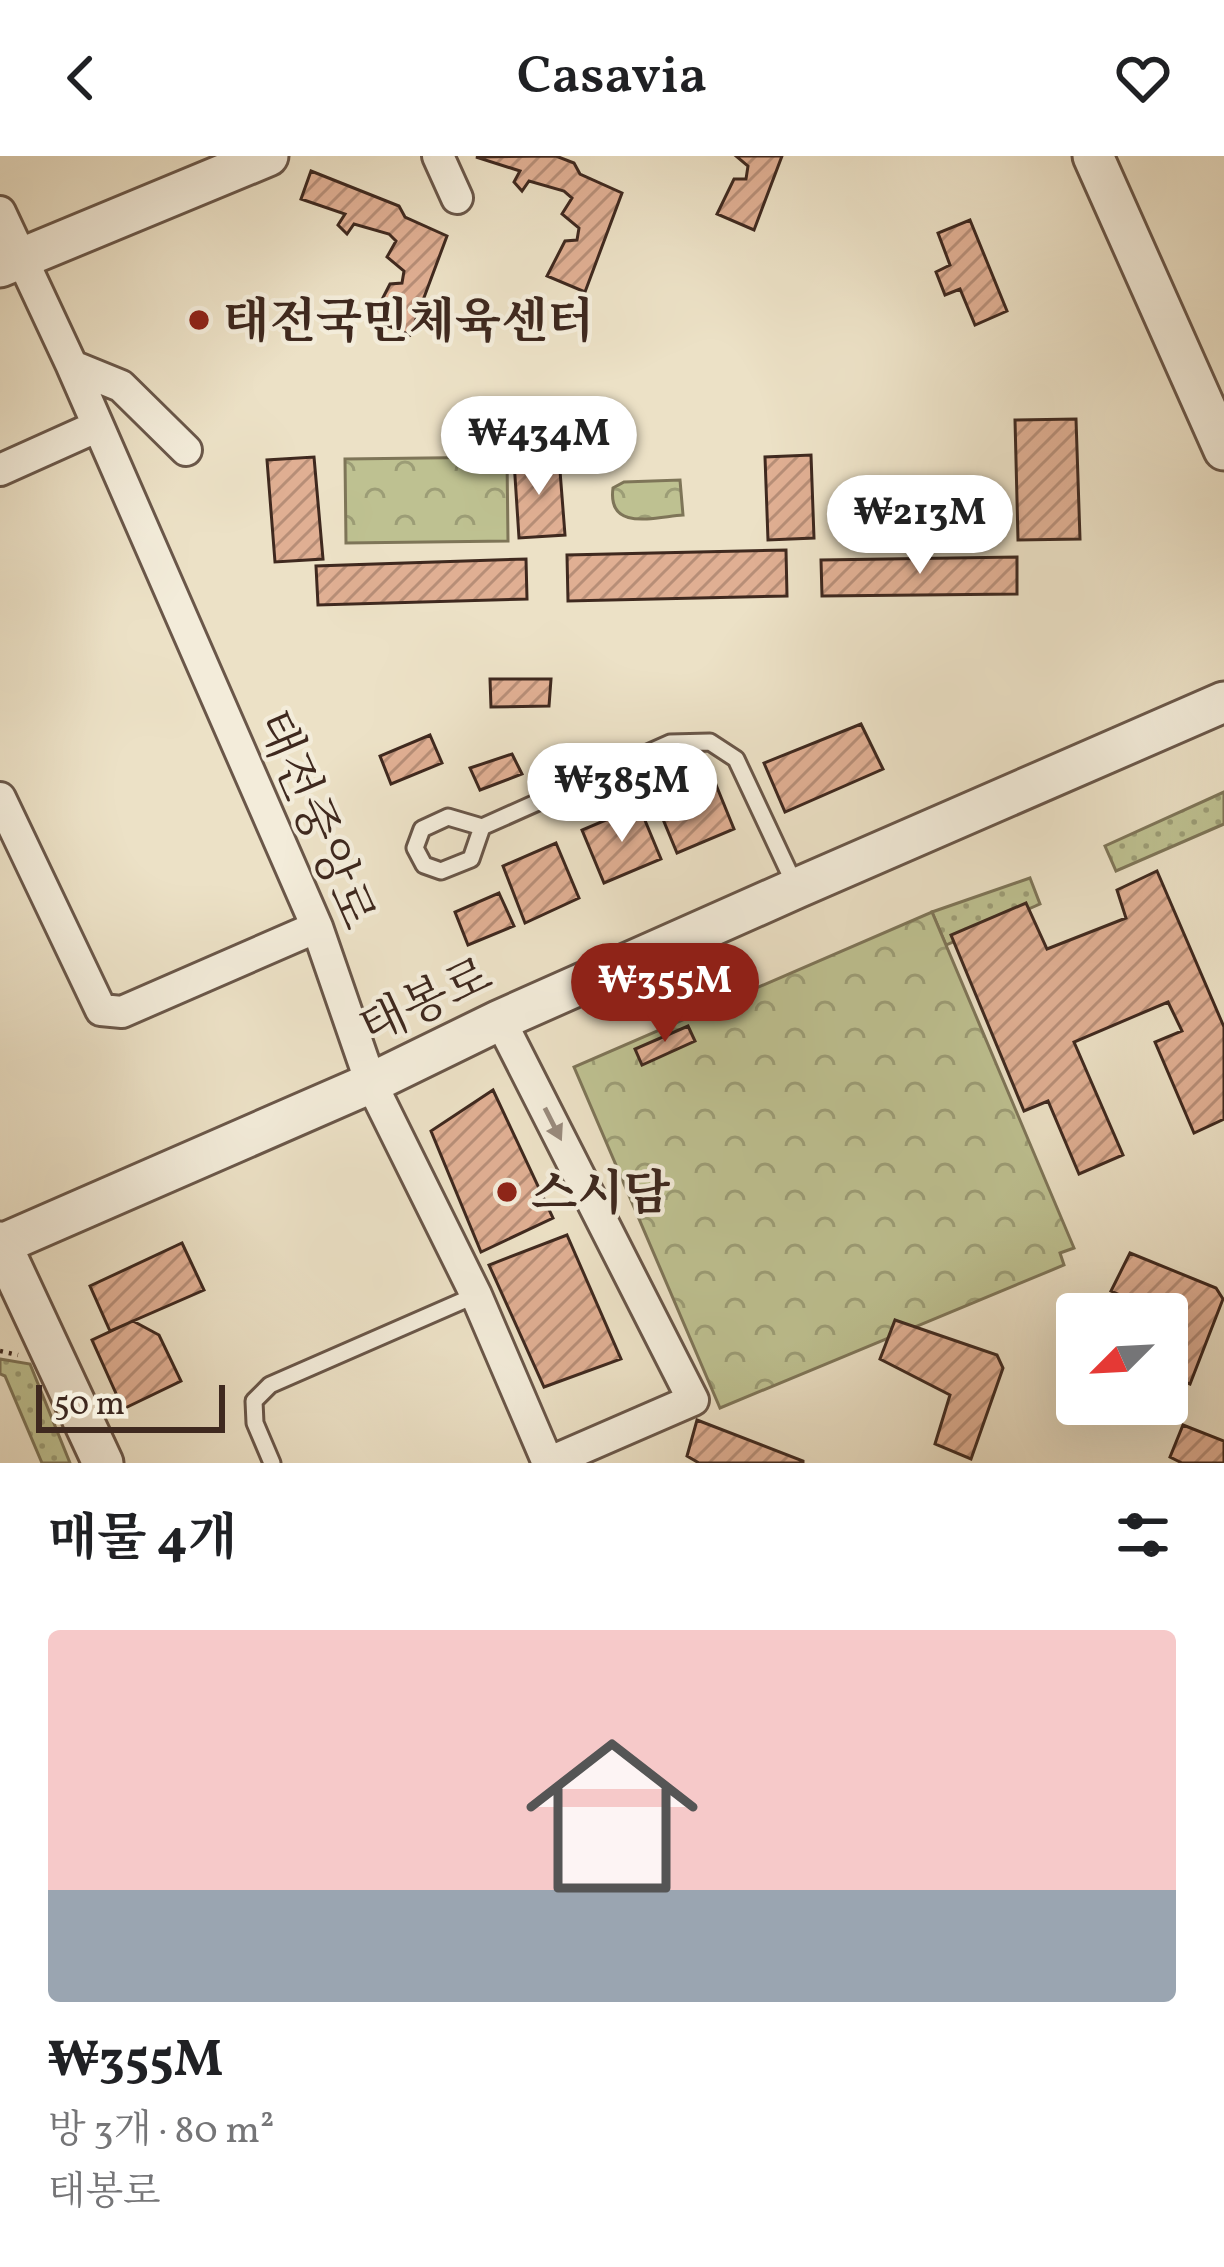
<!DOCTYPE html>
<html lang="ko">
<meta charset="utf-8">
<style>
:root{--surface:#fff;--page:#f6f6f6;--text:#202124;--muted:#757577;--accent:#8f2418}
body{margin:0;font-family:Vollkorn,"Noto Serif KR",serif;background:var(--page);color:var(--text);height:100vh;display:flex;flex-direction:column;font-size:45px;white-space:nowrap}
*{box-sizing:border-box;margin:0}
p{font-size:39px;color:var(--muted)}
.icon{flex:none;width:66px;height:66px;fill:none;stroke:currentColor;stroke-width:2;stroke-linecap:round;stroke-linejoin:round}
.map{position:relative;height:1307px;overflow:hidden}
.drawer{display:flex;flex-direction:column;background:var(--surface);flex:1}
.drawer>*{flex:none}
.needle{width:78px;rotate:246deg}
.controls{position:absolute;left:1056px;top:1137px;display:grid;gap:24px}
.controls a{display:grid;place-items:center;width:132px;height:132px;border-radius:12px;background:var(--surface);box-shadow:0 12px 48px #0002;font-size:60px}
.scale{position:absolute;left:36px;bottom:30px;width:189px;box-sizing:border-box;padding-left:12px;border:6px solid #3f291f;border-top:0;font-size:33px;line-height:42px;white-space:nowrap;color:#3f291f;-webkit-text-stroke:9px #f3ecda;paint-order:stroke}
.price{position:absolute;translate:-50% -102px;padding:0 27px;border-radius:42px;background:#fff;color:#222;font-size:39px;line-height:78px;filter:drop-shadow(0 3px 6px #0008)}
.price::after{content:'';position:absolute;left:50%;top:72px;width:36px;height:27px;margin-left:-18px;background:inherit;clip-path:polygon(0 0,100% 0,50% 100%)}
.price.on{background:var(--accent);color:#fff}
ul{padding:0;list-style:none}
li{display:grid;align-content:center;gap:24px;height:636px;padding:0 48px}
li span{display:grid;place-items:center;height:372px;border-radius:12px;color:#555}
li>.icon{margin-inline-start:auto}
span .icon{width:216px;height:216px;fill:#fffc;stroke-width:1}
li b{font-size:51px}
h2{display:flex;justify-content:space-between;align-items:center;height:144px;padding:0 48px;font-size:51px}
header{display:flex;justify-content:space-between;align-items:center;height:156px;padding:0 48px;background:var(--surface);font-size:54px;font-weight:600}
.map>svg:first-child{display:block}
</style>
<header><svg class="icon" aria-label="back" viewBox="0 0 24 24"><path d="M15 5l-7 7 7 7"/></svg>Casavia<svg class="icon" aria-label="heart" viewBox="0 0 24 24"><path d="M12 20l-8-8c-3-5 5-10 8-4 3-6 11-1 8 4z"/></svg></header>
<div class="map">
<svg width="1224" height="1307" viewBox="0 0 1224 1307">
<defs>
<pattern id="grass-dots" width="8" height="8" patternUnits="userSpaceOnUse" patternTransform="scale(3)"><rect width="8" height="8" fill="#bec191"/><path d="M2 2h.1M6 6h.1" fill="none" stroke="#9c9d76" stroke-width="1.8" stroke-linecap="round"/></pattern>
<pattern id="park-crowns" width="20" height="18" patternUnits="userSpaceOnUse" patternTransform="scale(3)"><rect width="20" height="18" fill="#bec191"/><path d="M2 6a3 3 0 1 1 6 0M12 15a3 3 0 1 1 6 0" fill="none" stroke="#9c9d76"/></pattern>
<pattern id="building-hatch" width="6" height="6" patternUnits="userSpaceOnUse" patternTransform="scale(3)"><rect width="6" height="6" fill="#e0af93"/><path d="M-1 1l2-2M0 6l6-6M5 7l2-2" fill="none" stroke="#b78e77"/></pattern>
</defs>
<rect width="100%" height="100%" fill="#ece1c6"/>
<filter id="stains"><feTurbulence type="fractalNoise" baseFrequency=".00167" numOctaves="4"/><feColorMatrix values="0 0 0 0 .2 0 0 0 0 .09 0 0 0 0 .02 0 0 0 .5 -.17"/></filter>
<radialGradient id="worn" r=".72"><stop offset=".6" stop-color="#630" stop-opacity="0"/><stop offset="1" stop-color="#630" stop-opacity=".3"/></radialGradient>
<!-- grass -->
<path fill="url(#grass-dots)" stroke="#7e7558" stroke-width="3" d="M1224,636v32l-108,47 -11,-25z
M1030,722l10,26 -94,41 -14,-33z
M0,1203l30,5 40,99h-28l-37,-87 -5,-2z"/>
<!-- park -->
<path fill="url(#park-crowns)" stroke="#7e7558" stroke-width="3" d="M507,301l1,84 -162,2 -1,-84z
M680,324l3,35c-28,2 -76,17 -70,-27l11,-6z
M932,756l142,336 -14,5 4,12 -344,143 -146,-341z"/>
<!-- building -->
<path fill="url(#building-hatch)" stroke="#3f291f" stroke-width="3" d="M556,0l18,7 6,11 42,19 -37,99 -38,-16 18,-35 12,-1 2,-12 -17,-14 10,-16 -8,-7 -35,-10 -7,10 -8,-9 6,-11 -44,-14z
M736,0h46l-28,74 -37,-16 17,-35h12l2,-13z
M311,15l88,35 6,11 42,19 -37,99 -38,-16 18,-35 12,-1 2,-12 -17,-14 9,-16 -7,-7 -35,-10 -7,10 -9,-9 7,-11 -44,-15z
M970,64l37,91 -32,14 -15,-36 -15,6 -9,-23 14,-7 -12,-32z
M1076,263l4,120 -62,1 -3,-120z
M811,299l3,83 -46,2 -3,-83z
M314,301l9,102 -48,3 -8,-102z
M559,302l6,77 -46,3 -5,-77z
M786,394l1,46 -219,5 -1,-46z
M1017,401v37l-195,2 -1,-36z
M526,403l1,40 -209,6 -2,-39z
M490,523h61l-2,27 -58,1z
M861,568l22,45 -98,43 -21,-49z
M430,579l12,28 -51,21 -11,-28z
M512,598l10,20 -42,16 -10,-22z
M712,619l22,54 -57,24 -22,-53z
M639,650l22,53 -57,24 -22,-53z
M556,687l23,55 -54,25 -22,-57z
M1157,715l67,156v92l-30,14 -39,-91 27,-11 -14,-29 -94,40 49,113 -44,19 -31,-73 -24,10 -73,-176 75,-32 21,46 79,-31 -9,-28z
M499,737l15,33 -46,19 -13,-33z
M688,870l7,15 -53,24 -7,-16z
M493,934l60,128 -72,34 -50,-121z
M567,1079l54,124 -77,28 -55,-122z
M182,1087l22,47 -94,41 -20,-45z
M1130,1097l86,35 7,11 -33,85 -23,-9v-37l8,-19 -64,-28z
M895,1164l102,35 6,13 -32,91 -36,-15 15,-49 -70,-36z
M133,1165l26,14 22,46 -58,28 -31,-69z
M697,1264l106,41v2h-104l-12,-7z
M1183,1269l41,16v22h-42l-12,-6z"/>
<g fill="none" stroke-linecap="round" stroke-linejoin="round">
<defs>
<path id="service" d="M482,671l-11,32 -30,12 -17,-6 -9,-17 7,-19 26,-12 34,10 188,-84 40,-1 26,17 59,126
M272,1307l-17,-40 -1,-22 16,-16 206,-90"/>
<path id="minor" d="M438,0l19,42
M0,56l72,154 245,561 54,156 105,212 72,168
M72,210l49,20 65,64
M0,314l98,-44
M0,642l101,212 21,2 195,-85
M500,864l193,380 -145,63"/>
<path id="tertiary" d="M1093,0l131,294
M0,111l268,-111
M0,1086l103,221
M0,1089l371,-162 129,-63 297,-132 427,-186"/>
</defs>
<!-- service casing -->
<use href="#service" stroke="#6a5749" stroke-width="21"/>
<!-- minor casing -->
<use href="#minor" stroke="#6a5749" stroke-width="36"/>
<!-- tertiary casing -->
<use href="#tertiary" stroke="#6a5749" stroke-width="45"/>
<!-- path -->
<path stroke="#3f291f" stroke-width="4.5" stroke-dasharray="3 6" stroke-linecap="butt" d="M0,1195l18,4"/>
<!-- service -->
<use href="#service" stroke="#f3ecda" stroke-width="15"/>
<!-- minor -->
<use href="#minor" stroke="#f3ecda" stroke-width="30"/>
<!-- tertiary -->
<use href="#tertiary" stroke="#f3ecda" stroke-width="39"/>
</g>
<!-- one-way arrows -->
<defs><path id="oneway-solid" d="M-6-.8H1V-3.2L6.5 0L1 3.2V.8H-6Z" transform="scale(3)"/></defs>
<use fill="#998a7c" href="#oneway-solid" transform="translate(553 968) rotate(63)"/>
<!-- markers -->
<g fill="#8f2418" stroke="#f3ecda" stroke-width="4.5">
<circle cx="199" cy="164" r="12"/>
<circle cx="507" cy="1036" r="12"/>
</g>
<g text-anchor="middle" stroke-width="9" stroke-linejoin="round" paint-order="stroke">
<!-- poi labels -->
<g font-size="48" font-weight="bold" fill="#3f291f" stroke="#f3ecda" text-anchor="start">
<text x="223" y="181">태전국민체육센터</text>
<text x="531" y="1053">스시담</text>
</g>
<!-- street labels -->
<g font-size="48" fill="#3f291f" stroke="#f3ecda">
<text transform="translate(317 663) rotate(67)" y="17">태전중앙로</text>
<text transform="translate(425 844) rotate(-25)" y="17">태봉로</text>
</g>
</g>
<rect width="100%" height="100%" filter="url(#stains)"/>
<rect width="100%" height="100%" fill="url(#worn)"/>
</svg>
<div class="controls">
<a><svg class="needle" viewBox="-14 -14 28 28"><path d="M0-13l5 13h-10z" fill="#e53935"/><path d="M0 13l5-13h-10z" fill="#757577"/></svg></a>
</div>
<div class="scale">50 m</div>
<b class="price" style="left:539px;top:342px">₩434M</b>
<b class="price" style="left:920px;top:421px">₩213M</b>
<b class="price" style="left:622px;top:689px">₩385M</b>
<b class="price on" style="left:665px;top:889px">₩355M</b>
</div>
<section class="drawer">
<h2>매물 4개<svg class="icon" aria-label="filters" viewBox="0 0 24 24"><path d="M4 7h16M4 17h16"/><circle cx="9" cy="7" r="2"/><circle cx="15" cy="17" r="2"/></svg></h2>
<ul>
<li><span style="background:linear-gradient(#f6c9c9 70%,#9aa5b1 0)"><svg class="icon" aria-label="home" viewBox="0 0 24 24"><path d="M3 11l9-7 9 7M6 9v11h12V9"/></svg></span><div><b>₩355M</b><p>방 3개 · 80 m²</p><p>태봉로</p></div></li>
</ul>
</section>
